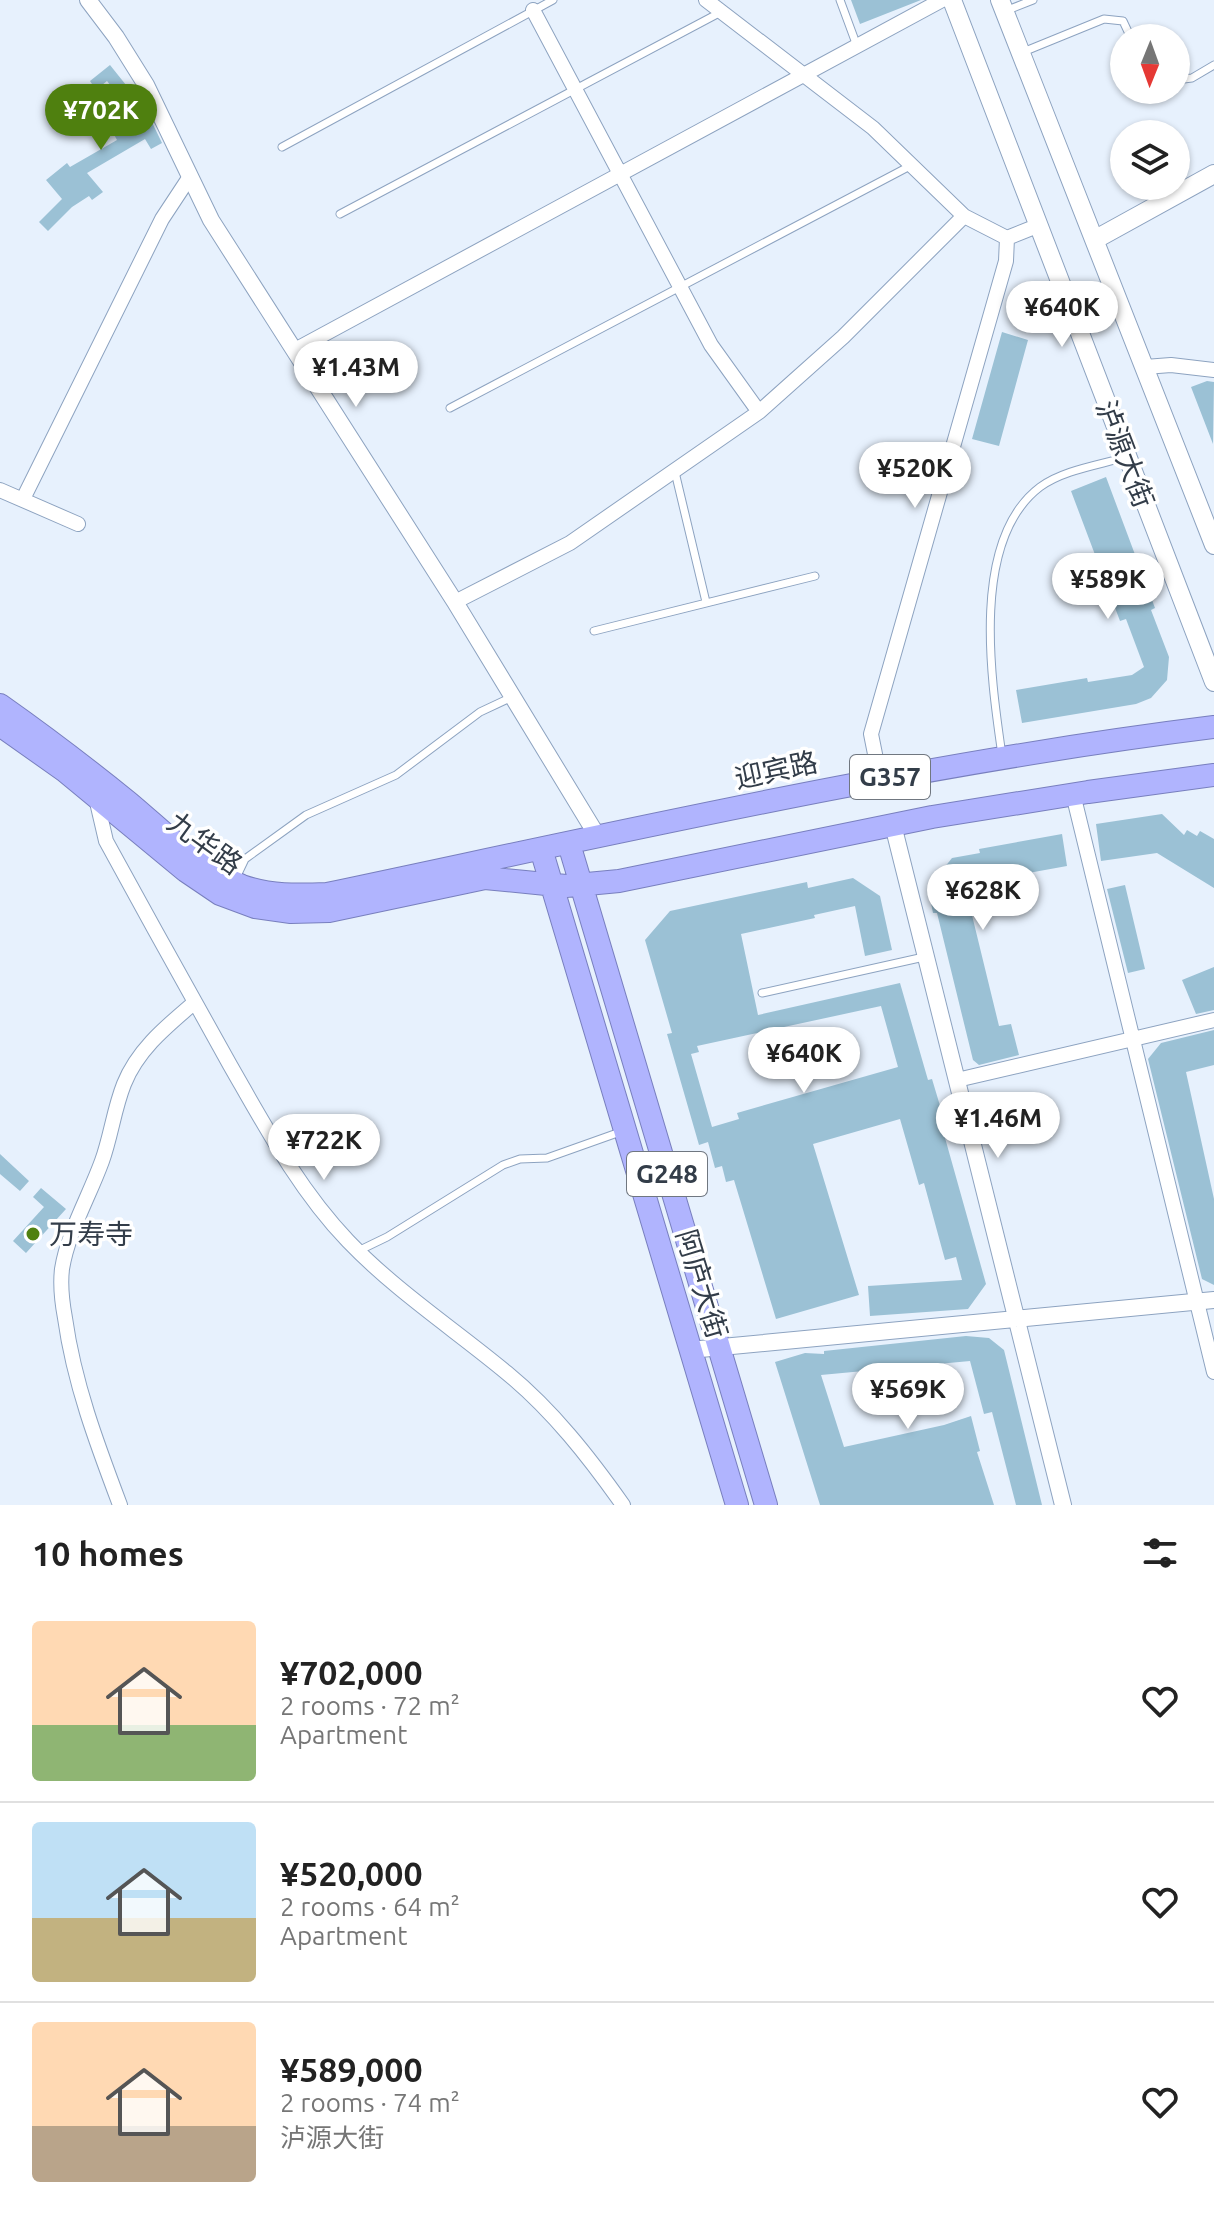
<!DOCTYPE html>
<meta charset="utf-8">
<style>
:root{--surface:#fff;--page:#f2f2f2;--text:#222;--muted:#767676;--line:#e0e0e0;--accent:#4f800f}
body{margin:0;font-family:Ubuntu,"Noto Sans SC",sans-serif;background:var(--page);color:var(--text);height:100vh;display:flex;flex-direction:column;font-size:30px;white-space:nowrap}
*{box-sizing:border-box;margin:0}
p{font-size:26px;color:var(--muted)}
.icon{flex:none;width:44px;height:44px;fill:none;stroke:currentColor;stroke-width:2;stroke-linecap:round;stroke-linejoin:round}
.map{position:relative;height:1505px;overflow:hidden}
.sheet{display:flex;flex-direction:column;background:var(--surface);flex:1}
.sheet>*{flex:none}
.needle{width:52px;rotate:181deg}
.controls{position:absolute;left:1110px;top:24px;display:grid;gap:16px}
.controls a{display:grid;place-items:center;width:80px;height:80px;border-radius:50%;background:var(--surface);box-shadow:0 2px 6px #0004;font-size:40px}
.price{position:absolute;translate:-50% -68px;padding:0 18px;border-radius:28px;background:#fff;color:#222;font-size:26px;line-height:52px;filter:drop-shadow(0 2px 4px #0008)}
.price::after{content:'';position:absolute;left:50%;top:48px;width:24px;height:18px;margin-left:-12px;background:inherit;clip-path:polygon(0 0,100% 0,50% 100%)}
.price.selected{background:var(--accent);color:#fff}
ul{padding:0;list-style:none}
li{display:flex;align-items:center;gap:24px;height:200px;padding:0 32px}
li+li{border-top:2px solid var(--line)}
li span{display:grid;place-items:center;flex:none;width:224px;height:160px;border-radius:8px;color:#555}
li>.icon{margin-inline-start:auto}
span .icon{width:96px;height:96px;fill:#fffc;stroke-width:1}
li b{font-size:34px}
h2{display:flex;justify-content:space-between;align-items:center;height:96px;padding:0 32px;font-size:34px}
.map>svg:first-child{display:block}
</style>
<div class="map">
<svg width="1214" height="1505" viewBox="0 0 1214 1505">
<rect width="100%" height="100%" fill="#e7f1fd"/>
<!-- building -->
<path fill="#9bc1d5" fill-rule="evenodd" d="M851,0h70l-61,24z
M110,65l36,45 16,33 -11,6 -6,-10 -58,34 16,19 -11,8 -3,-4 -17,11 -24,24 -9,-9 23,-23 -16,-19 21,-17 3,4 47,-27 -6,-11 23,-14 -27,-34 -11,9 -6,-9z
M1002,332l26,8 -29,106 -27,-7z
M1207,381l7,1 -1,62 -22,-57z
M1106,477l49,131 -4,2 18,47 -2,23 -16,18 -15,6 -114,19 -6,-33 71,-12 1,4 44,-7 12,-8 -18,-48 -6,2 -49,-130z
M1162,814l22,21 3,-5 10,6 3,-5 14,8v49l-57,-35 -56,8 -5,-37z
M1062,834l5,32 -82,15 4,23 -19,3 29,119 12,-2 8,31 -40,10 -6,-5 -36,-147h-4l-5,-25 24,-30 28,-5 -1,-4z
M853,878l27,18 12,54 -27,6 -10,-50 -41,9 1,3 -74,16 17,81 142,-32 28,97 4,-1 12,40 -4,1 46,164 -18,25 -98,7 -2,-30 94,-6 -6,-23 -11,3 -21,-77 -5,2 -19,-66 -87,25 46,151 -83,24 -42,-139 -8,2 -4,-16 -7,2 -7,-26 -9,3 -32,-111 5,-1 -27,-93 25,-29 137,-29 1,6zM881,1006l17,61 -161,46 2,6 -27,8 -21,-73 8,-2 -2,-6z
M1125,885l20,84 -17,4 -21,-84z
M1214,967v43l-18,4 -14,-34z
M1214,1030v35l-28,7 28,127v86l-12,-6 -54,-220 13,-16z
M0,1154l29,27 -9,10 -20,-17z
M41,1188l25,21 -40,44 -13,-12 31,-34 -11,-10z
M966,1336l23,2 15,12 38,155h-26l-24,-93 -8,2 -14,-53 -149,14 23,72 100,-22 27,-9 9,35 -3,1 17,53h-174l-45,-143 30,-9 19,1v-3z"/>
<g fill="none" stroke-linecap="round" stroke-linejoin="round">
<defs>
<path id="service" d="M840,0l17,46
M1005,11l28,-11
M1023,52l81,-33 19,2 8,17
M1176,80l16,-2 22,-13
M282,147l271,-147
M340,214l381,-202
M450,408l460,-242
M675,472l31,130
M594,631l221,-55
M1002,755c-11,-76 -32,-215 38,-268 23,-17 59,-22 86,-30
M235,880l10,-21 61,-44 90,-40 84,-63 32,-15
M762,993l162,-36
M358,1251l29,-14 116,-72 17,-6 27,-1 76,-27"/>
<path id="minor" d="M706,0l167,128 91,88 43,22
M533,10l178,335 48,67
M1007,238l30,-12
M295,350l647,-350
M1145,367l26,-2 43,5
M0,490l78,34
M23,499l139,-280 27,-41
M455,602l115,-59 189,-131 84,-75 121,-121
M880,779l-9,-45 135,-473 1,-23
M1073,794l141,578
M96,798l10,43c41,75 82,149 124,224 35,61 69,125 118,176 48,50 106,88 159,132 46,38 82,84 116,132
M957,1080l257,-60
M120,1505c-23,-61 -46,-122 -55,-187 -3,-16 -5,-32 -3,-49 6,-37 27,-72 40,-108 9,-25 12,-52 22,-77 14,-35 43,-58 71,-82"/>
<path id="tertiary" d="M88,0l28,37 30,48 65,135 244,382 143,235
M893,825l170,680
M690,1350l524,-50"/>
<path id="secondary" d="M952,0l262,682
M1000,0l214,545
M1096,239l118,-65"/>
<path id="trunk" d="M0,705c44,31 86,63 128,97 35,29 71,67 114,84 28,10 56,9 85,8 294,-62 588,-130 887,-167
M0,725l65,46 121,100 34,23 35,13 36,5 38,-1 156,-33 81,8 53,-5 313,-64 156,-25 126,-17
M569,844l197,661
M541,849l196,656"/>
</defs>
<!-- service casing -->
<use href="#service" stroke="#8da3c0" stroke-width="9"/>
<!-- minor casing -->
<use href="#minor" stroke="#8da3c0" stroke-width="16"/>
<!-- tertiary casing -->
<use href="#tertiary" stroke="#8da3c0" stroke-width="18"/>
<!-- secondary casing -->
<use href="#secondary" stroke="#8da3c0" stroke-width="20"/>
<!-- trunk casing -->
<use href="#trunk" stroke="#787fbe" stroke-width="24"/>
<!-- service -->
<use href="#service" stroke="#fff" stroke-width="7"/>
<!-- minor -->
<use href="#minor" stroke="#fff" stroke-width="14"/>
<!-- tertiary -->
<use href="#tertiary" stroke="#fff" stroke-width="16"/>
<!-- secondary -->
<use href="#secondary" stroke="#fff" stroke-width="18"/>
<!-- trunk -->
<use href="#trunk" stroke="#b0b4fe" stroke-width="22"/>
</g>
<!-- markers -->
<circle fill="#4f800f" stroke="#fff" stroke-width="3" cx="33" cy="1234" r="8"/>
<g text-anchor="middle" stroke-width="7" stroke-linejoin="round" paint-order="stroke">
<!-- shield labels -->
<g fill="#fff" stroke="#707780" stroke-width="2">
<rect x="850" y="755" width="80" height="44" rx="6"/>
<rect x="627" y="1152" width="80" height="44" rx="6"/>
</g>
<g font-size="26" font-weight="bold" fill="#333d49">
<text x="890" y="786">G357</text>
<text x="667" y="1183">G248</text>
</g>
<!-- street labels -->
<g font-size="28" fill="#333d49" stroke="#fff">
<text transform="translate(1125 454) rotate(69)" y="10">泸源大街</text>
<text transform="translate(776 770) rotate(-12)" y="10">迎宾路</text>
<text transform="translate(205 843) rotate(36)" y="10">九华路</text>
<text transform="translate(702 1284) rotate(73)" y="10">阿庐大街</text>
</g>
<!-- poi labels -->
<g font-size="28" fill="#333d49" stroke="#fff" text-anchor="start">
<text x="49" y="1244">万寿寺</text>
</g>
</g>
</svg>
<div class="controls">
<a><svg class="needle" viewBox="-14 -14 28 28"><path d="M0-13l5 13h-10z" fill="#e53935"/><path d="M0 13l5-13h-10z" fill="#767676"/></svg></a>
<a><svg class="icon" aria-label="layers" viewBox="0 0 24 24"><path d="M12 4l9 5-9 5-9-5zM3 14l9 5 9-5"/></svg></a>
</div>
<b class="price selected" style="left:101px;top:152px">¥702K</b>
<b class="price" style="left:1062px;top:349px">¥640K</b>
<b class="price" style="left:356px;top:409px">¥1.43M</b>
<b class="price" style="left:915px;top:510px">¥520K</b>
<b class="price" style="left:1108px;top:621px">¥589K</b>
<b class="price" style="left:983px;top:932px">¥628K</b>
<b class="price" style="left:804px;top:1095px">¥640K</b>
<b class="price" style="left:998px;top:1160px">¥1.46M</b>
<b class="price" style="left:324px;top:1182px">¥722K</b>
<b class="price" style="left:908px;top:1431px">¥569K</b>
</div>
<section class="sheet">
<h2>10 homes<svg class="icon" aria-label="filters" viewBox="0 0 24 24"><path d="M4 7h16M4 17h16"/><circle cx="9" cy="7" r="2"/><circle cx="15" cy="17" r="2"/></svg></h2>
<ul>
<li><span style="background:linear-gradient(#ffd9b3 65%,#8fb573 0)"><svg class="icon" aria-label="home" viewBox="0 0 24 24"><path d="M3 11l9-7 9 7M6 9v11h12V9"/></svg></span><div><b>¥702,000</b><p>2 rooms · 72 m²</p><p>Apartment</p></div><svg class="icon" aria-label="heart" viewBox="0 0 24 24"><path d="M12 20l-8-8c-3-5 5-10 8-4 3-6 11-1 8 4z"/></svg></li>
<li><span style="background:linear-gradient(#bfe0f5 60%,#c2b280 0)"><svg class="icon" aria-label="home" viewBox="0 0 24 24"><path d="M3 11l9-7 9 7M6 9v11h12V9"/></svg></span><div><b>¥520,000</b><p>2 rooms · 64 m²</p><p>Apartment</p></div><svg class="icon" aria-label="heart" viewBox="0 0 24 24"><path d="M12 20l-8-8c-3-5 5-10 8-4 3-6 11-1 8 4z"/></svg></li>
<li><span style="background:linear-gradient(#ffd9b3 65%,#b9a48a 0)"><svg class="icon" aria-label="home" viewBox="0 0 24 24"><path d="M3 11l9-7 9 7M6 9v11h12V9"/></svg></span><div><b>¥589,000</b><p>2 rooms · 74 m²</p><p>泸源大街</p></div><svg class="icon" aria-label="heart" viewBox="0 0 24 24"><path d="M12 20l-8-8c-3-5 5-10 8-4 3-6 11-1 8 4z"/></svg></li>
</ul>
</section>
